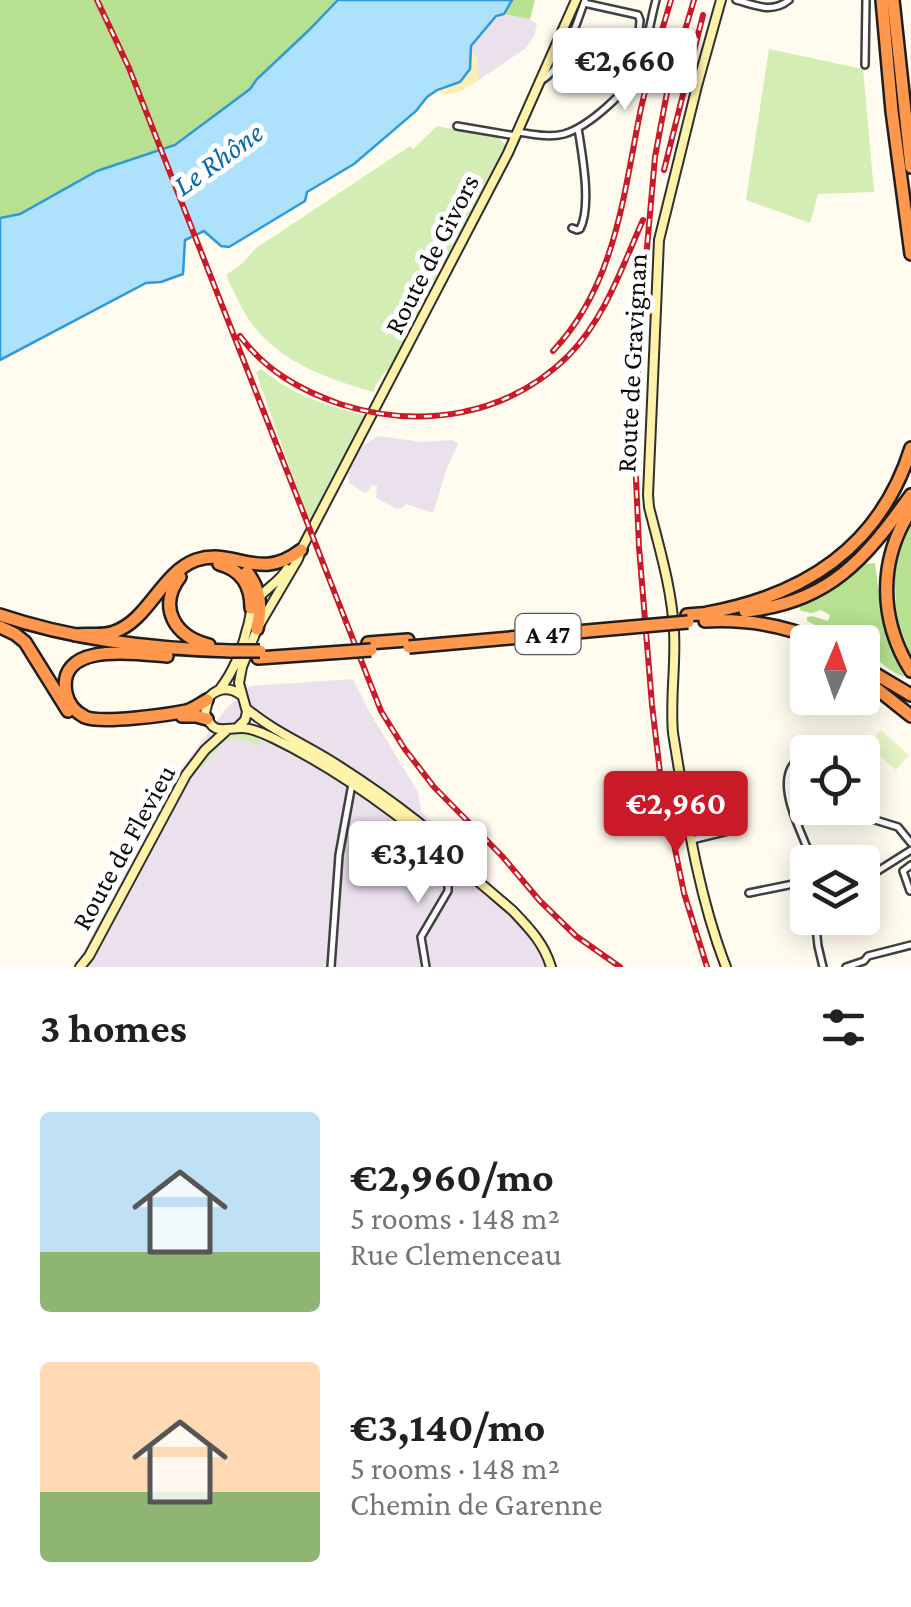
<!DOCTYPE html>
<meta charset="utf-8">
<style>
:root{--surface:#fff;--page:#f2f2f2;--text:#202124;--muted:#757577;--accent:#ca1927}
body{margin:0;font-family:"Crimson Pro",serif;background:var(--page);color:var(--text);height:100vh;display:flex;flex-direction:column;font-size:38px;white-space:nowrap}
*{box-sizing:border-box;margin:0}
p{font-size:32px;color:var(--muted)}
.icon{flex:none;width:55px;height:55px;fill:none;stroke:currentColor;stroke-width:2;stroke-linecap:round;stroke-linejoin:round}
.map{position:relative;height:967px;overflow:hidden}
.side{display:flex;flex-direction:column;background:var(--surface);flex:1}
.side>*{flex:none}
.needle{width:65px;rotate:2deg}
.fabs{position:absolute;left:790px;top:625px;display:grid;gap:20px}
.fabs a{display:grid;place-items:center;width:90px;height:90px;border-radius:10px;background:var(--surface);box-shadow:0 5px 25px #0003;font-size:50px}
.price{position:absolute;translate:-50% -85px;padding:0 22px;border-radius:10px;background:#fff;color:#222;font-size:32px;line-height:65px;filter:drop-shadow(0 2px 5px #0008)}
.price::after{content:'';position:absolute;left:50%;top:60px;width:30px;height:22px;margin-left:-15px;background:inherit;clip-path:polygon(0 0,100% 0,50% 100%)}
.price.active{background:var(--accent);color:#fff}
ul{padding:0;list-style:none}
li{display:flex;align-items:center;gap:30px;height:250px;padding:0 40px}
li span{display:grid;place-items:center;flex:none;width:280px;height:200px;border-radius:10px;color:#555}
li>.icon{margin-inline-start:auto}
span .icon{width:120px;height:120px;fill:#fffc;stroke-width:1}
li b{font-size:42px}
h2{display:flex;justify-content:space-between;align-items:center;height:120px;padding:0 40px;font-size:42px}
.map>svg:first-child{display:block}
</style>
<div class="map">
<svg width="911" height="967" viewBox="0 0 911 967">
<rect width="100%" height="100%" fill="#fffbee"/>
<!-- industrial -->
<path fill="#ebe1ed" d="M504,14l26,5 7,5 -3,12 -8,12 -47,32 -2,-21 -5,-5 -1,-8 25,-31z
M377,436l45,6 31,-2 5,4 -11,24 -14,45 -27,-9 -4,4 -5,1 -21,-11 1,-12 -6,-1 -2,6 -4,2 -16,-10 -1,-10 13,-25z
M353,679l17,34 48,79 3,19 114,117 15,30v9h-475l106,-198 45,-60 24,-23z"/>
<!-- green -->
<path fill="#d3edb4" d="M769,49l94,20 11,123 -56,2 -8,29 -64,-23z
M437,126l62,12 6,7 -75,144h-4l-2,4 2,4 -38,75 -2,-1 -10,13 -2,8c-44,-12 -93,-29 -122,-68 -11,-15 -18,-32 -26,-49l17,-12 12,-14 155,-103 3,3z
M261,369c31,26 68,38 107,47l-34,58 -25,49 -53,-151z
M242,733l14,3 6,10 -28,-8 -12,6 -21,25 -2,-2c10,-22 20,-29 43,-34z"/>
<!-- forest -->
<path fill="#b7e091" d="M0,0h338l-31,32 -50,47 -7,10 -75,56 -78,26 -77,43 -20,4z
M512,0h23l-5,19 -26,-5z
M911,521v135l-9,-23 -5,-6 -3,-61 2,-12z
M875,563l8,63 21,51c-15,-5 -29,-20 -41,-31l-1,-4 -22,-4 -33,-17v-4l5,-1 16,5 2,-6 -9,-5 -9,3 -11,-2 -2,-4 35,-19 31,-24z"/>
<!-- sand -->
<path fill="#ffedb6" d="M472,54l5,4 2,22 -18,11 -17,4 -7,-5 13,-3 20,-17z"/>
<!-- pitch -->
<path fill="#e5f4c6" d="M881,730l28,25 -13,15 -28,-25z"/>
<!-- water -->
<path fill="#ade1fc" stroke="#2e9ad9" stroke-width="2.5" d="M338,0h174l-8,14 -8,2 -25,30 -1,23 -10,13 -23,8 -10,7 -11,14 -62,53 -47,28 -2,9 -76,46 -8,-1 -17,-15 -19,9 -2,34 -22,8 -15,1 -146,77v-142l20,-4 77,-43 78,-26 75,-56 7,-10 50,-47z"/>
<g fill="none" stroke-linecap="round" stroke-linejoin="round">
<defs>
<path id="street" d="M736,0c19,5 36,14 53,0
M584,3l54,12 2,5 -4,51
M865,65l1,-65
M540,81c22,-9 37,-59 45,-81
M457,126l59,10
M518,132c14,2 31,6 46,2 24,-7 65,-43 74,-66 9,-21 12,-46 18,-68
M572,228l5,2 3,-1c12,-23 2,-75 -2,-101
M808,754c-45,17 -3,80 4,108
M851,808l5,6 42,13 13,16
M692,840l49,-12
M862,881l49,-31
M910,891l-7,-20 8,-6
M749,893l59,-12
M815,918l3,28 5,21
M331,967l8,-112 13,-71
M426,967l-5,-30 27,-46v-13l8,-13
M846,967l18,-6 4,-5 43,-11"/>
<path id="secondary" d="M721,0l-24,86 -38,154 -11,255 1,12c10,40 23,82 25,124 2,34 -4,68 -1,102 13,79 24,159 53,234
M220,689c13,-17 22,-39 27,-60 3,-8 3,-17 6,-24 8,-14 25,-21 34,-36
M241,695c-11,-8 -22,-8 -32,2l-4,16c8,23 18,15 37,15 10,0 20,5 29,9 90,43 166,109 242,174
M247,709c27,23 62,37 92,57 50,32 96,66 139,109
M237,728l8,-8 2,-8 -8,-29 3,-16 15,-38 41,-70 3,-9 207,-397 68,-153
M512,910c17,18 32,33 39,57
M80,967l9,-11 97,-181 19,-25 21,-19"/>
<path id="highway" d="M882,0l10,111 19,143
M893,0l18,167
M911,510c-33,50 -32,110 0,161
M219,564c23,6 32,22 32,44
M247,572c14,18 15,36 10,57
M180,577c-23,30 -5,60 29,68
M745,611c84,-8 120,-52 166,-116
M707,613c98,-18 173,-66 204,-165
M0,615c74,25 153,34 231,36
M687,615l25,-2
M705,621c40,-2 80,4 117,21
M0,627l15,7 10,8 43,69
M75,635c13,-2 27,2 39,-3 35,-12 47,-59 82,-72 39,-13 62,23 105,-10
M368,643l40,-3
M167,656c-28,-2 -111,-16 -101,37 2,10 9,19 19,24 16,7 82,-2 101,-6 8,-2 14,-7 21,-11
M258,658l85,-6
M862,666l49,29
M862,677l49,39
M182,716h14l11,3"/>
</defs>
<!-- street casing -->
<use href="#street" stroke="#404040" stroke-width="10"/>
<!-- secondary casing -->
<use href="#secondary" stroke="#2f2f2f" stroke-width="12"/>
<!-- highway casing -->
<use href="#highway" stroke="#1e1e1e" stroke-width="16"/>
<!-- street -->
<use href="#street" stroke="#fff" stroke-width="5"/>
<!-- secondary -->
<use href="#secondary" stroke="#fff3a9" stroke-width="8"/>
<!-- highway -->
<use href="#highway" stroke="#ff984c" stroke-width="11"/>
<defs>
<path id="rail" d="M97,0l32,68 252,643 23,37 30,39 68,69 38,45 36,35 44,31
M694,0l-26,87 -13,70 -16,181 -4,118 4,91 13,158 9,76 23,112 23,74
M664,170l39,-155
M240,336c26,35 60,54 100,68 81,26 168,12 229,-49 36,-37 53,-88 74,-135
M553,351c62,-66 70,-153 87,-238 8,-38 20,-76 31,-113"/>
</defs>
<!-- rail casing -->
<use href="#rail" stroke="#ca1927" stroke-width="6"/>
<!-- rail -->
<use href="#rail" stroke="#fff" stroke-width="2.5" stroke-dasharray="8" stroke-linecap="butt"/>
<defs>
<path id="highway-bridge" d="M409,647l279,-25
M231,651h29
M343,652l28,-2"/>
</defs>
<!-- highway-bridge casing -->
<use href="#highway-bridge" stroke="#1e1e1e" stroke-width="16" stroke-linecap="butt"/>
<!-- highway-bridge -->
<use href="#highway-bridge" stroke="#ff984c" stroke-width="11"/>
</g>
<g text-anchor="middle" stroke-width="10" stroke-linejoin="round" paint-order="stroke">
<!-- shield labels -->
<rect fill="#fff" stroke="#565656" stroke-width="2.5" x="515.5" y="614" width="65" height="40" rx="8"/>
<g font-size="25" font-weight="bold" fill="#0d0d0d">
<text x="548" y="643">A 47</text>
</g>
<!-- street labels -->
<g font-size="28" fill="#0d0d0d" stroke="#fff">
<text transform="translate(431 254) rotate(-63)" y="10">Route de Givors</text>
<text transform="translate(631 363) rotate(-87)" y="10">Route de Gravignan</text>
<text transform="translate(123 847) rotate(-61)" y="10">Route de Flevieu</text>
</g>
<!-- water labels -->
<g font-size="30" font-style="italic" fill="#0b6aab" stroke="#fff">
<text transform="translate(218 159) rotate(-36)" y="10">Le Rhône</text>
</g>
</g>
</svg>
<div class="fabs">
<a><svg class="needle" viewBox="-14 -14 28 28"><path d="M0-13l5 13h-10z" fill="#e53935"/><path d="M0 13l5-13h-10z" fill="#757577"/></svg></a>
<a><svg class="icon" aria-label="locate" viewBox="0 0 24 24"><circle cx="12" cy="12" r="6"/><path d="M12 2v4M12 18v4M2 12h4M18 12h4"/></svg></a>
<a><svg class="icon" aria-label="layers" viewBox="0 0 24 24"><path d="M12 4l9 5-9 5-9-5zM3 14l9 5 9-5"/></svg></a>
</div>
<b class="price" style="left:625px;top:113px">€2,660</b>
<b class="price active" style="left:676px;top:856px">€2,960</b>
<b class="price" style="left:418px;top:906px">€3,140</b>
</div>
<section class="side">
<h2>3 homes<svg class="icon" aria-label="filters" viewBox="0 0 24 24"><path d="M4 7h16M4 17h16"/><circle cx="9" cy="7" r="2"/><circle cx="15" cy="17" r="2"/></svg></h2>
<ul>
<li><span style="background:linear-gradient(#bfe0f5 70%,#8fb573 0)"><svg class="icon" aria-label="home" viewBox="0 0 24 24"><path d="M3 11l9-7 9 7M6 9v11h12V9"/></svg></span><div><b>€2,960/mo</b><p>5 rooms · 148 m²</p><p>Rue Clemenceau</p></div></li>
<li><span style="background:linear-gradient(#ffd9b3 65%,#8fb573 0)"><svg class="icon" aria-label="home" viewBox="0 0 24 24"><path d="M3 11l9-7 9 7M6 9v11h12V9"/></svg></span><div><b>€3,140/mo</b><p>5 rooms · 148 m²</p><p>Chemin de Garenne</p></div></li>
</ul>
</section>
